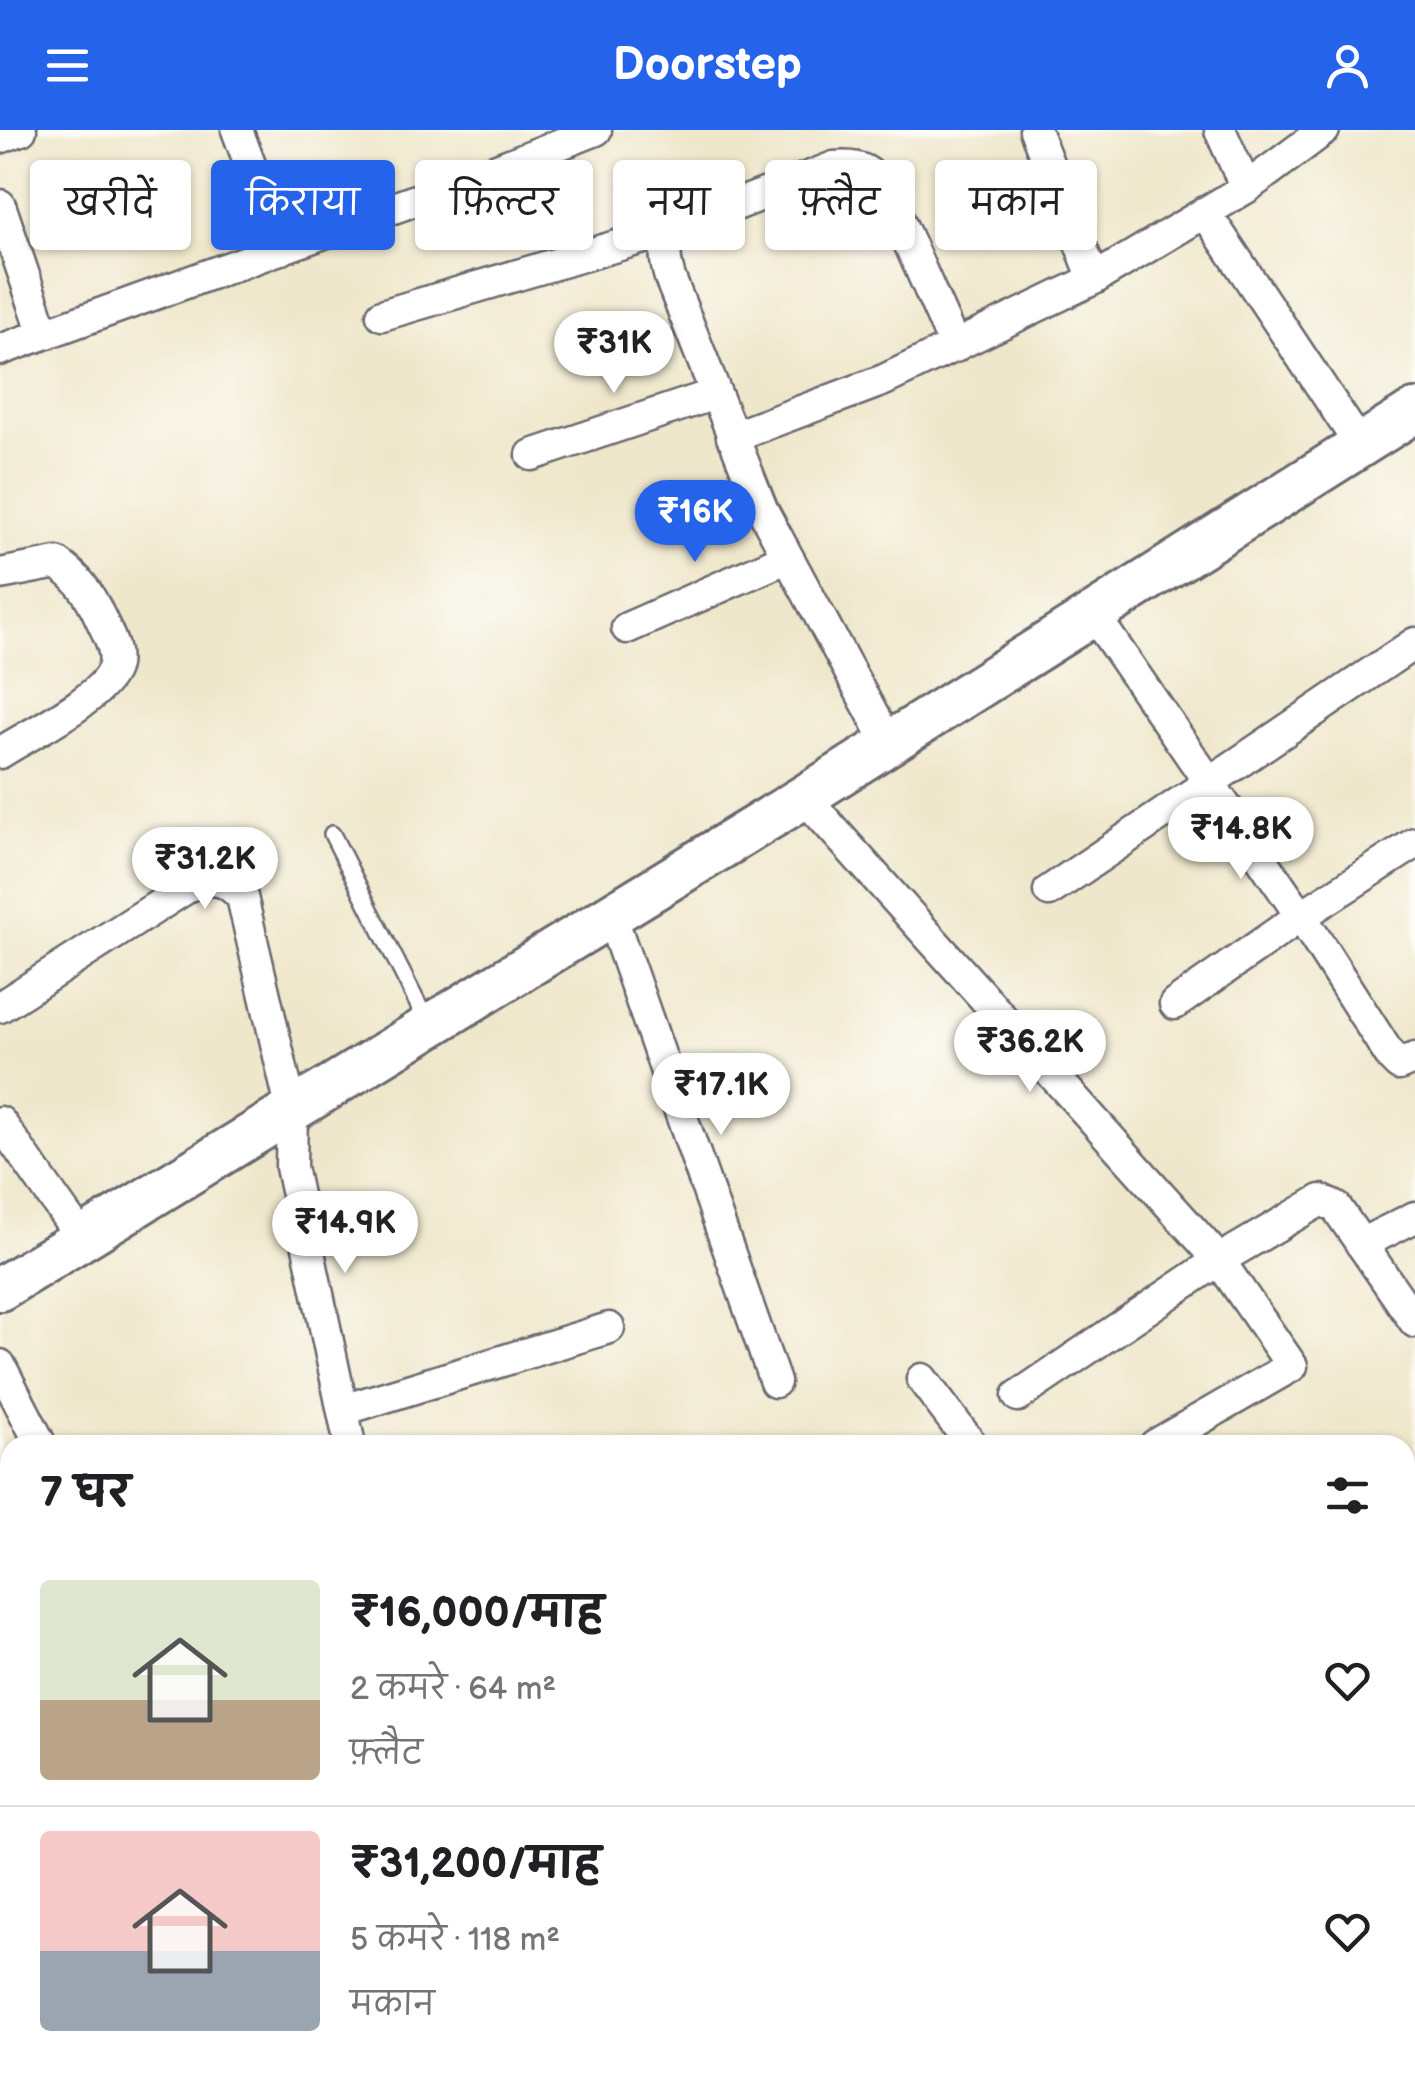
<!DOCTYPE html>
<html lang="hi">
<meta charset="utf-8">
<style>
:root{--surface:#fff;--page:#f2f2f2;--text:#202124;--muted:#757577;--line:#e0e0e0;--accent:#2563eb}
body{margin:0;font-family:"Balsamiq Sans","Playpen Sans Deva",sans-serif;background:var(--page);color:var(--text);height:100vh;display:flex;flex-direction:column;font-size:38px;white-space:nowrap}
*{box-sizing:border-box;margin:0}
p{font-size:32px;color:var(--muted)}
.icon{flex:none;width:55px;height:55px;fill:none;stroke:currentColor;stroke-width:2;stroke-linecap:round;stroke-linejoin:round}
.map{position:relative;flex:1;overflow:hidden}
.panel{position:absolute;left:0px;top:1305px;width:1415px;height:640px;display:flex;flex-direction:column;background:var(--surface);border-radius:30px 30px 0 0;box-shadow:0 2px 8px #0004}
.panel>*{flex:none}
.banner{position:absolute;left:30px;top:30px;width:1355px;height:90px;display:flex;gap:20px}
.price{position:absolute;translate:-50% -85px;padding:0 22px;border-radius:35px;background:#fff;color:#222;font-size:32px;line-height:65px;filter:drop-shadow(0 2px 5px #0008)}
.price::after{content:'';position:absolute;left:50%;top:60px;width:30px;height:22px;margin-left:-15px;background:inherit;clip-path:polygon(0 0,100% 0,50% 100%)}
.price.selected{background:var(--accent);color:#fff}
ul{padding:0;list-style:none}
li{display:flex;align-items:center;gap:30px;height:250px;padding:0 40px}
li+li{border-top:2px solid var(--line)}
li span{display:grid;place-items:center;flex:none;width:280px;height:200px;border-radius:10px;color:#555}
li>.icon{margin-inline-start:auto}
span .icon{width:120px;height:120px;fill:#fffc;stroke-width:1}
li b{font-size:42px}
h2{display:flex;justify-content:space-between;align-items:center;height:120px;padding:0 40px;font-size:42px}
.chip{padding:0 35px;border-radius:10px;background:var(--surface);box-shadow:0 2px 8px #0004;font-size:35px;line-height:90px}
.chip.selected{background:var(--accent);color:#fff}
header{display:flex;justify-content:space-between;align-items:center;height:130px;padding:0 40px;background:var(--accent);color:#fff;font-size:45px;font-weight:700}
.map>svg:first-child{display:block}
</style>
<header><svg class="icon" aria-label="menu" viewBox="0 0 24 24"><path d="M4 6h16M4 12h16M4 18h16"/></svg>Doorstep<svg class="icon" aria-label="person" viewBox="0 0 24 24"><circle cx="12" cy="8" r="4"/><path d="M4 21q1-7 8-7t8 7"/></svg></header>
<div class="map">
<svg width="1415" height="1945" viewBox="0 0 1415 1945">
<rect width="100%" height="100%" fill="#fdfcf7"/>
<filter id="ink" filterUnits="userSpaceOnUse"><feTurbulence type="fractalNoise" baseFrequency=".01" numOctaves="2"/><feDisplacementMap in="SourceGraphic" scale="20" xChannelSelector="R" yChannelSelector="G"/><feConvolveMatrix kernelMatrix="1 2 1 2 8 2 1 2 1" color-interpolation-filters="sRGB"/></filter>
<filter id="wash" filterUnits="userSpaceOnUse"><feTurbulence type="fractalNoise" baseFrequency=".0048" numOctaves="4" result="noise"/><feDisplacementMap in="SourceGraphic" scale="40" xChannelSelector="R" yChannelSelector="G"/><feGaussianBlur stdDeviation="2.25" result="paint"/><feColorMatrix in="noise" values="0 0 0 0 0 0 0 0 0 0 0 0 0 0 0 0 0 1.4 0 .05"/><feComposite in="paint" operator="in"/></filter>
<g filter="url(#wash)">
<rect width="100%" height="100%" fill="#efe7cb"/>
</g>
<g filter="url(#ink)">
<g fill="none" stroke-linecap="round" stroke-linejoin="round">
<defs>
<path id="lane" d="M332,704l96,190"/>
<path id="street" d="M237,0l45,119
M1035,0l59,149
M1220,0l26,58
M0,8l21,-8
M0,75l44,129
M1205,82l155,233
M382,185l292,-86
M0,220l446,-161 150,-59
M732,307l152,-57 210,-101 152,-91 78,-58
M532,325l183,-61
M0,444l57,-11c22,15 32,30 43,54 7,16 19,34 13,52 -12,31 -84,65 -113,84
M1094,485l207,301 90,141 8,8 16,-7
M627,498l159,-70
M887,611l-125,-232 -92,-231c-6,-20 -7,-31 4,-49l160,-62c27,-3 37,4 53,26l68,154
M804,667l415,463 73,106 -137,79
M1049,761l366,-248
M611,785l164,467
M1175,874l126,-88 114,-73
M0,877l194,-124c23,-6 32,-3 48,14l50,215 -1,55 59,278
M0,992l81,115
M1361,1114l54,-27
M0,1235l41,80
M922,1249l50,66
M1018,1266l201,-136 102,-60 15,7 79,115
M343,1280l266,-82
M0,1389l10,20
M1405,1586l10,23
M0,1754l10,-8
M336,1945l13,-10"/>
<path id="secondary" d="M0,1159l804,-492 611,-386"/>
</defs>
<!-- lane casing -->
<use href="#lane" stroke="#6a676d" stroke-width="20"/>
<!-- street casing -->
<use href="#street" stroke="#6a676d" stroke-width="35"/>
<!-- secondary casing -->
<use href="#secondary" stroke="#6a676d" stroke-width="48"/>
<!-- lane -->
<use href="#lane" stroke="#fff" stroke-width="15"/>
<!-- street -->
<use href="#street" stroke="#fff" stroke-width="30"/>
<!-- secondary -->
<use href="#secondary" stroke="#fff" stroke-width="42"/>
</g>
</g>
</svg>
<b class="price" style="left:614px;top:266px">₹31K</b>
<b class="price selected" style="left:695px;top:435px">₹16K</b>
<b class="price" style="left:1241px;top:752px">₹14.8K</b>
<b class="price" style="left:205px;top:782px">₹31.2K</b>
<b class="price" style="left:1030px;top:965px">₹36.2K</b>
<b class="price" style="left:721px;top:1008px">₹17.1K</b>
<b class="price" style="left:345px;top:1146px">₹14.9K</b>
<div class="banner">
<a class="chip">खरीदें</a>
<a class="chip selected">किराया</a>
<a class="chip">फ़िल्टर</a>
<a class="chip">नया</a>
<a class="chip">फ़्लैट</a>
<a class="chip">मकान</a>
</div>
<section class="panel">
<h2>7 घर<svg class="icon" aria-label="filters" viewBox="0 0 24 24"><path d="M4 7h16M4 17h16"/><circle cx="9" cy="7" r="2"/><circle cx="15" cy="17" r="2"/></svg></h2>
<ul>
<li><span style="background:linear-gradient(#dfe7d0 60%,#b9a48a 0)"><svg class="icon" aria-label="home" viewBox="0 0 24 24"><path d="M3 11l9-7 9 7M6 9v11h12V9"/></svg></span><div><b>₹16,000/माह</b><p>2 कमरे · 64 m²</p><p>फ़्लैट</p></div><svg class="icon" aria-label="heart" viewBox="0 0 24 24"><path d="M12 20l-8-8c-3-5 5-10 8-4 3-6 11-1 8 4z"/></svg></li>
<li><span style="background:linear-gradient(#f6c9c9 60%,#9aa5b1 0)"><svg class="icon" aria-label="home" viewBox="0 0 24 24"><path d="M3 11l9-7 9 7M6 9v11h12V9"/></svg></span><div><b>₹31,200/माह</b><p>5 कमरे · 118 m²</p><p>मकान</p></div><svg class="icon" aria-label="heart" viewBox="0 0 24 24"><path d="M12 20l-8-8c-3-5 5-10 8-4 3-6 11-1 8 4z"/></svg></li>
</ul>
</section>
</div>
